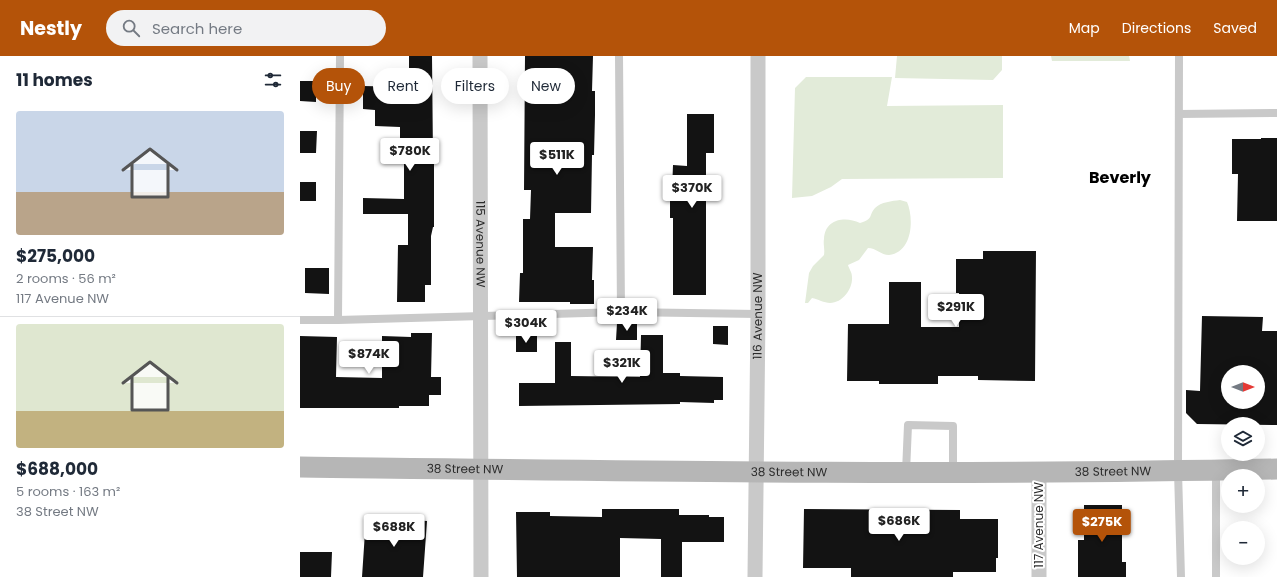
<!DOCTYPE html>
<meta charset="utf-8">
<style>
:root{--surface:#fff;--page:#f2f2f3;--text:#1f2937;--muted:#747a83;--line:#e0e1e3;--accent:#b45309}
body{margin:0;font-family:Poppins,sans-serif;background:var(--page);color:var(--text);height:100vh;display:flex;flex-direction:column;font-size:15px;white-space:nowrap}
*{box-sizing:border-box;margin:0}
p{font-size:13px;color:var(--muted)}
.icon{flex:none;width:22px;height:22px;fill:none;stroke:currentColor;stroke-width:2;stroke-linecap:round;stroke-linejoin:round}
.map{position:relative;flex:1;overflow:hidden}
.panel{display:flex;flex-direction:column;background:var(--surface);width:300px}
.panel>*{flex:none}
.top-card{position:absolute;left:12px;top:12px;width:380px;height:36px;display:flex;gap:8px}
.needle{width:26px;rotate:90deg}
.tools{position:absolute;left:921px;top:309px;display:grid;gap:8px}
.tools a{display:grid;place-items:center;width:44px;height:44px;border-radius:50%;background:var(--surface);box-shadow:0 4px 16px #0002;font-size:20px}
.price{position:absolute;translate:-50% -34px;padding:0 9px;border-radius:4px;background:#fff;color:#222;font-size:13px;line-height:26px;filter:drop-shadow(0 1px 2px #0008)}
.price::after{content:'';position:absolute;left:50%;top:24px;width:12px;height:9px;margin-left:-6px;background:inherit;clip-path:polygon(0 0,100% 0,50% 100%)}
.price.active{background:var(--accent);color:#fff}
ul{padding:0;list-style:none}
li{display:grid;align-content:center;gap:8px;height:212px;padding:0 16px}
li+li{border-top:1px solid var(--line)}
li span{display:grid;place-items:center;height:124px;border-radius:4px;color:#555}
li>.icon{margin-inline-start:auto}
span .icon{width:72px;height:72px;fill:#fffc;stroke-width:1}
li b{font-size:17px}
h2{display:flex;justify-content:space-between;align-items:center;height:48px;padding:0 16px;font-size:17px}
.tag{padding:0 14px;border-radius:18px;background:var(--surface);box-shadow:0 4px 16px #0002;font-size:14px;line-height:36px}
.tag.active{background:var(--accent);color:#fff}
header{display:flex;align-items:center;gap:24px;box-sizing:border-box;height:56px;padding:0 20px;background:var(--accent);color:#fff}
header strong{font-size:19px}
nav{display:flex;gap:22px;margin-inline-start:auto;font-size:14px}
.search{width:280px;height:36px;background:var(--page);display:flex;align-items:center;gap:10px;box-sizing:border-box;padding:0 14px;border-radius:22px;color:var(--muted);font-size:15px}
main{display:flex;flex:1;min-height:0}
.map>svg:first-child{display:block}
</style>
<header>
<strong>Nestly</strong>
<div class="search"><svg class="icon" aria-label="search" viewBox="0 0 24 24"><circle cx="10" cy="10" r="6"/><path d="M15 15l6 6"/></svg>Search here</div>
<nav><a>Map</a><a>Directions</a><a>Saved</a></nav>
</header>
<main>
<section class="panel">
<h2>11 homes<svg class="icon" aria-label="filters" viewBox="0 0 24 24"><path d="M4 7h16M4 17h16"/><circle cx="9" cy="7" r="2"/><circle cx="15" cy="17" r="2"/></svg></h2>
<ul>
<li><span style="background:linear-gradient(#c9d6e8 65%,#b9a48a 0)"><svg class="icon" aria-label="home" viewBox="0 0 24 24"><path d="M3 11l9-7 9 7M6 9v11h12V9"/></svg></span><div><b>$275,000</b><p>2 rooms · 56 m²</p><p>117 Avenue NW</p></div></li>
<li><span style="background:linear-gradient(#dfe7d0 70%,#c2b280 0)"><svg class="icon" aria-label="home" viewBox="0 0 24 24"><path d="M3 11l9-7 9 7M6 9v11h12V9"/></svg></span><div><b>$688,000</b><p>5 rooms · 163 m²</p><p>38 Street NW</p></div></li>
</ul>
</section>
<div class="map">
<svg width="977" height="521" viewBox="0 0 977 521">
<rect width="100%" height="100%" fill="#fff"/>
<!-- green -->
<path fill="#e2ebd9" d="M597,0h105v14l-9,10 -98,-2z
M751,0h78l1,5h-78z
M506,21h86l-5,29 116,-1v73l-161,1 -11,8 -19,9 -20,2 3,-110z
M600,144l7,2c7,16 6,50 -18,53 -8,0 -13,-7 -21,-7l-9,12 -11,5c1,4 4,7 4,12 1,11 -9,26 -22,26 -6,0 -12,-4 -18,-5l-4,5h-3l4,-30 4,-7 11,-11c1,-6 -1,-11 0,-16 1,-20 21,-23 36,-16 14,-4 8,-7 15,-15 6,-6 17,-7 25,-8z"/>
<!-- building -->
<path fill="#131313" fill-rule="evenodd" d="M109,0h23l1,102h1v69h-1l-2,9v49h-6v17h-28l1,-57h10v-31h-45v-16l41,1v-49h-4v-23l-25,-1v-16l-12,-1v-23l44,1v-9h2z
M225,0h68l-1,35h3v24l-1,40h-2l-1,58h-36v34h38l-1,33h2v24h-24v-2h-51l1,-29h3v-54h7l1,-29h-7z
M0,25h16v21l-16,-1z
M387,58h27v39h-8v142h-33v-77h-3v-27h2l1,-26 14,1z
M0,75h17l-1,22h-16z
M961,82h16v83h-40l1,-47h-6v-35h29z
M0,126h16v19h-16z
M683,195h53l-1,130 -57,-1v-4h-40v8h-59v-3h-32l1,-57h41v-42h32v45h38v-34h-3v-34h27z
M5,212h24v26l-24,-1z
M902,260l61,1 -1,14h15v94l-80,-1 -11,-11v-23l14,1zM928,316h30v30h-30z
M317,267h20v17h-21z
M413,270h15v19l-15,-1z
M111,277h21l-1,44h10v18h-12v11h-30v2h-99v-72l37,1 -1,40 46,1v-42l29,1z
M341,279h22v38h17v3l43,1v23h-9v3l-34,-1v2l-161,2v-23h36v-41h16v34l69,1z
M216,280h21v16h-21z
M784,449h38v57h4v15h-48v-37h6z
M302,453h77v6h30v2h15v25h-42v35h-21v-38l-41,-1v39h-103l-1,-65h34v4l52,1z
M504,453l156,1v9h38v39h-2v14h-43v5h-102v-9h-48z
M66,461l61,4 -4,56h-61z
M0,496h32l-1,25h-31z"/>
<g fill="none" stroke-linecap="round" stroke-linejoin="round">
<!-- lane -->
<path stroke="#c9c9c9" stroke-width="8" d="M319,0l2,256
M879,0l-1,415 3,106
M879,58l98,-1
M0,264h38l283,-8 137,2
M38,264l2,-264
M916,415v106
M606,416l2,-47 45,1v46"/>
<!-- street -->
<g stroke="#c9c9c9" stroke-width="15">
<path id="s1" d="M180,0l1,521"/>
<path d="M739,417v104"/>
<path id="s2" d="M455,521l3,-263v-258"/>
</g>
<!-- secondary -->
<path stroke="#b6b6b6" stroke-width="21" id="s3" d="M0,411c326,4 651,9 977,2"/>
</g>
<g text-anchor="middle" stroke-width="4" stroke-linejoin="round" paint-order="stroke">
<!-- street labels -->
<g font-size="12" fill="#2c2c2c" stroke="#fff">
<text dy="4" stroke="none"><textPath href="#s1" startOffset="188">115 Avenue NW</textPath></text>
<text dy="4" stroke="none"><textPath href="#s2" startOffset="261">116 Avenue NW</textPath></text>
<text dy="4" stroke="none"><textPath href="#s3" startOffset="165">38 Street NW</textPath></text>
<text dy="4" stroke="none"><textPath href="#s3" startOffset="489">38 Street NW</textPath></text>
<text dy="4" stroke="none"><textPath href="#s3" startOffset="813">38 Street NW</textPath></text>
<text transform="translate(739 469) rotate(-90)" y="4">117 Avenue NW</text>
</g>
<!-- district labels -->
<g font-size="16" font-weight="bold" fill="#000" stroke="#fff">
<text x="820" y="127">Beverly</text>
</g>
</g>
</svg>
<div class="tools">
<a><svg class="needle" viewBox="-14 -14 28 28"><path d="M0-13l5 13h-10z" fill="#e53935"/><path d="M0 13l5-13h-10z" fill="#747a83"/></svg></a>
<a><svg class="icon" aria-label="layers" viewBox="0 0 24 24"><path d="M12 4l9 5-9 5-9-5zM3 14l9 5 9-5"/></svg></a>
<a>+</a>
<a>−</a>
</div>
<b class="price" style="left:110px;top:116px">$780K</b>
<b class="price" style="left:257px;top:120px">$511K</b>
<b class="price" style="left:392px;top:153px">$370K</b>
<b class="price" style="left:656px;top:272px">$291K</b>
<b class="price" style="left:327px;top:276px">$234K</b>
<b class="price" style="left:226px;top:288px">$304K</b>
<b class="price" style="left:69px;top:319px">$874K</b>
<b class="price" style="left:322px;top:328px">$321K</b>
<b class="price" style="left:599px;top:486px">$686K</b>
<b class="price active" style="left:802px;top:487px">$275K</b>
<b class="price" style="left:94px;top:492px">$688K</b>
<div class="top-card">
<a class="tag active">Buy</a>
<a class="tag">Rent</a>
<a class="tag">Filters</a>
<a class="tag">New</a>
</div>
</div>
</main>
